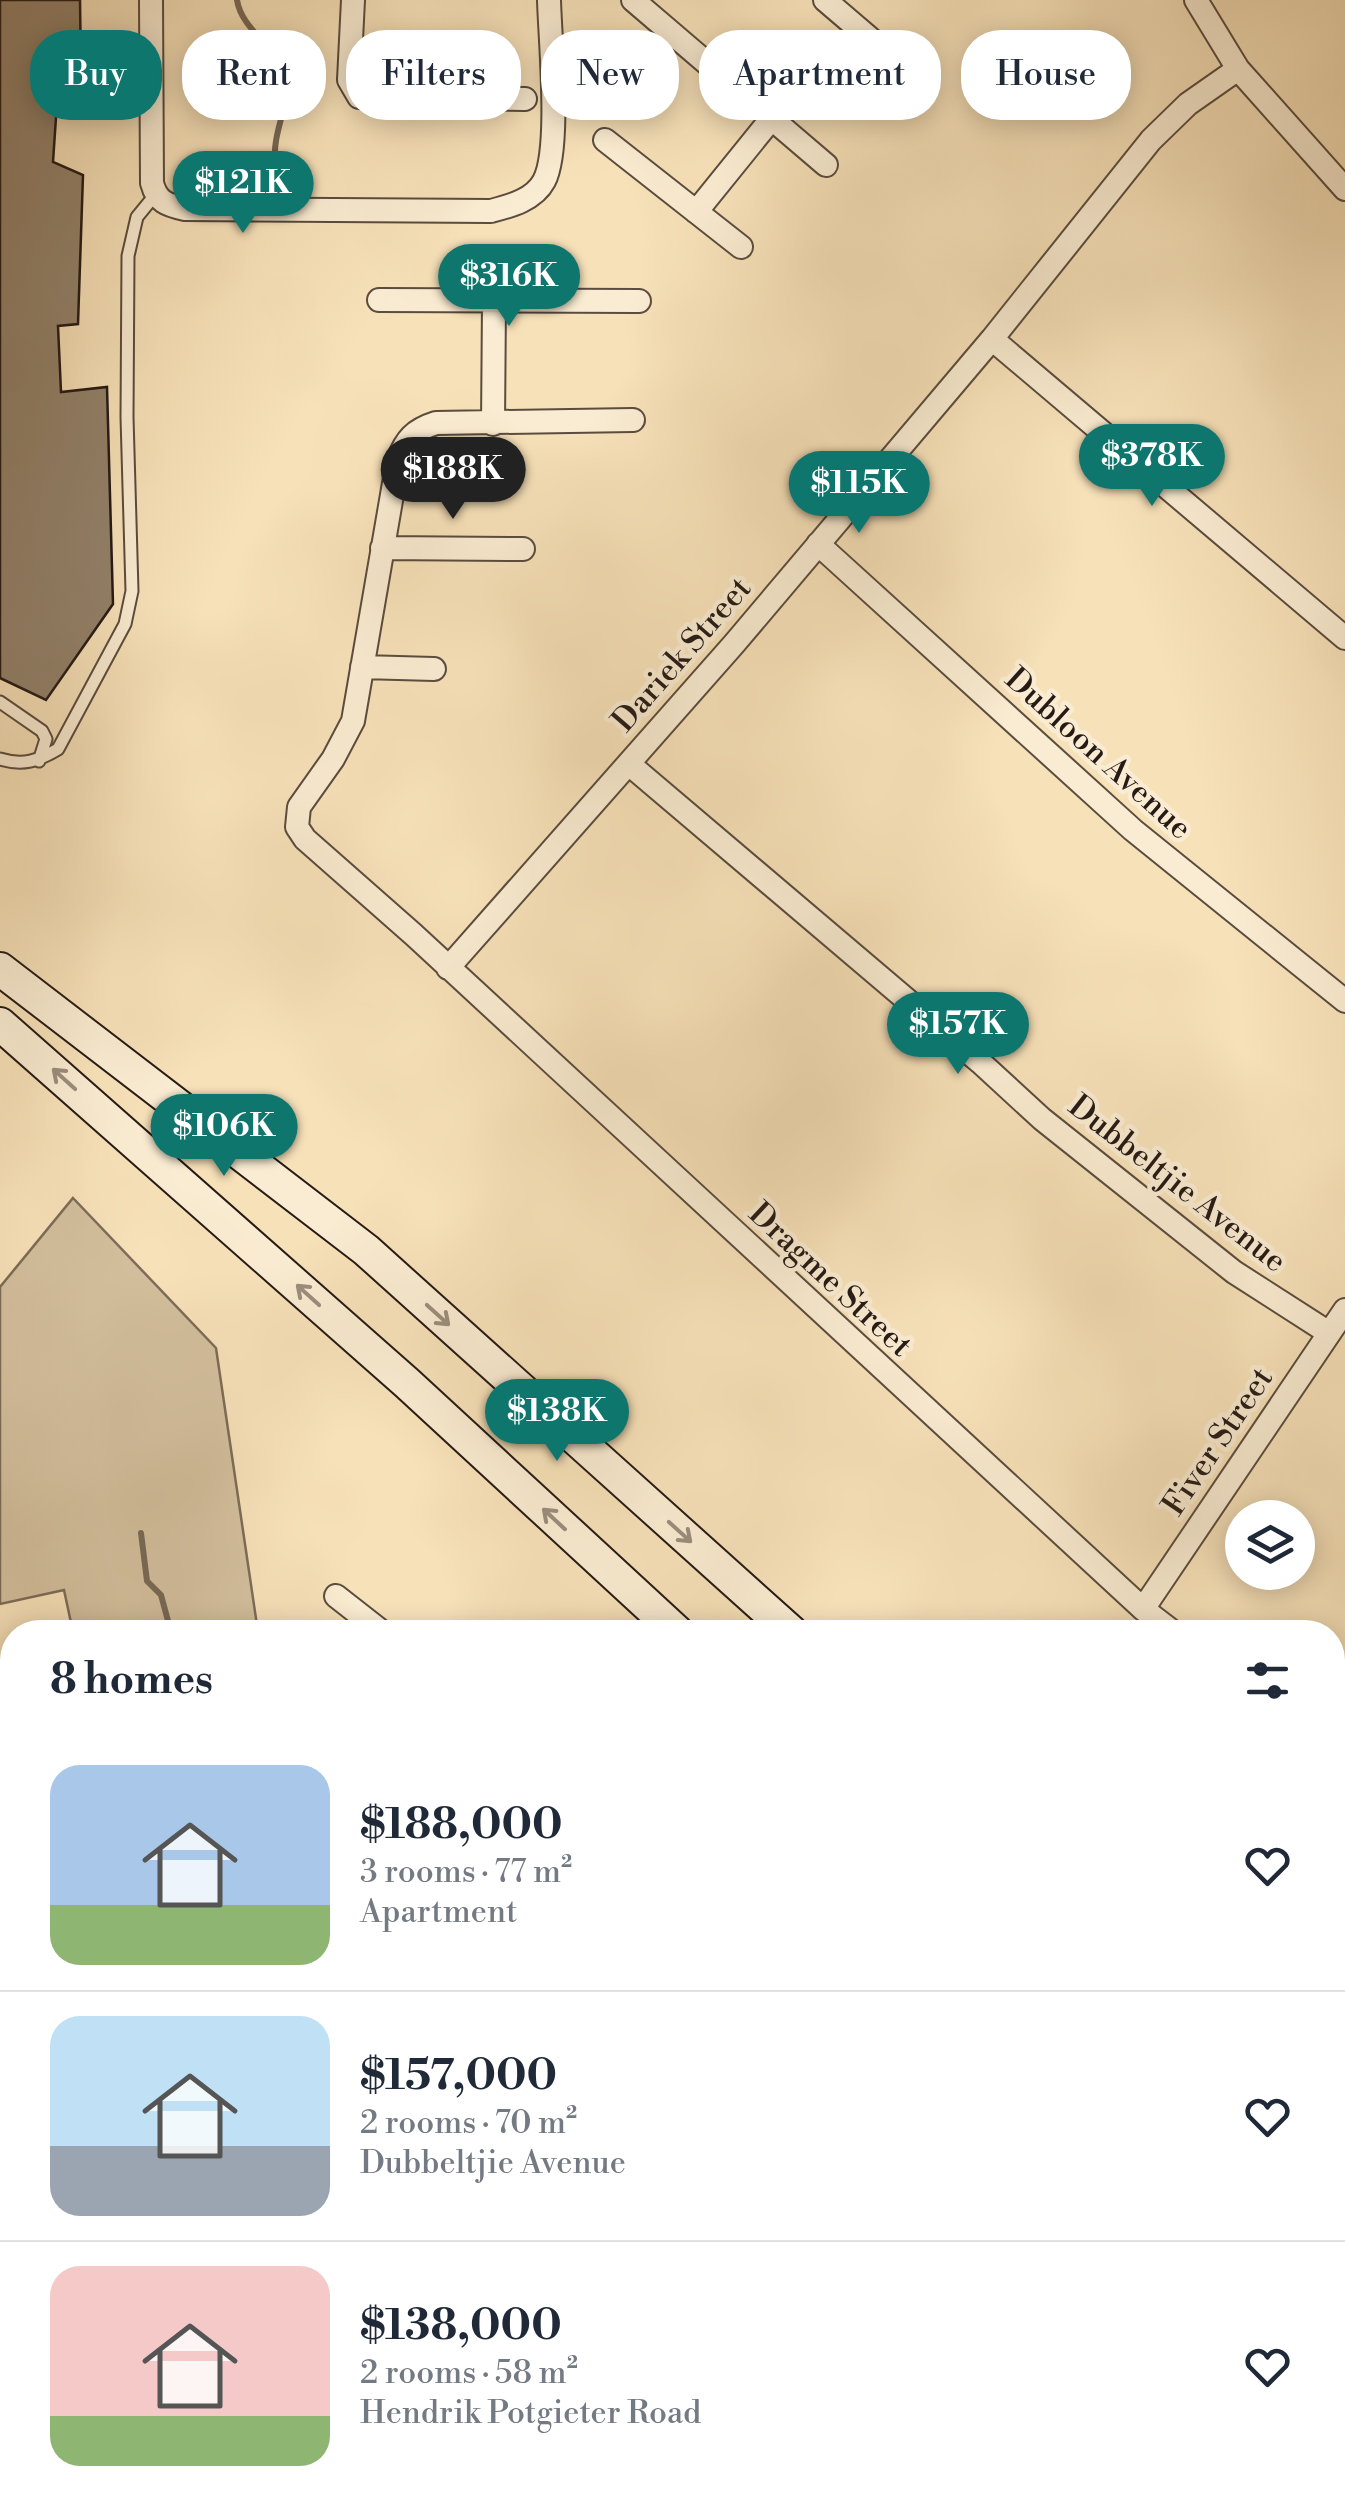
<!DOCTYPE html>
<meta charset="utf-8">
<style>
:root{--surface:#fff;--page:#f6f6f7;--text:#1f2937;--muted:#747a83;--line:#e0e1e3;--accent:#0f766e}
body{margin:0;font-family:"Libre Bodoni",serif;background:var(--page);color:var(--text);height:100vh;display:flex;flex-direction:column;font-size:38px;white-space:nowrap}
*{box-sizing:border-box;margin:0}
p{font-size:32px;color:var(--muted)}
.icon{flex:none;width:55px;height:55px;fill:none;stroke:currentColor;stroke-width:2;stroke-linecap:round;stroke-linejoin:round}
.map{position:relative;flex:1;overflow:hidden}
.panel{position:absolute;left:0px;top:1620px;width:1345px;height:892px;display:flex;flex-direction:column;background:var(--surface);border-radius:40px 40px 0 0;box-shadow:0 5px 25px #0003}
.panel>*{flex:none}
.guide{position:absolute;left:30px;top:30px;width:1285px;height:90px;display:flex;gap:20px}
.buttons{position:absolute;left:1225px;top:1500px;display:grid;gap:20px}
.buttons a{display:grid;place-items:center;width:90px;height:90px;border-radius:50%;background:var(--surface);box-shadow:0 5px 25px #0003;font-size:50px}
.price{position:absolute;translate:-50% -85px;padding:0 22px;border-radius:35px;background:var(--accent);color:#fff;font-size:32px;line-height:65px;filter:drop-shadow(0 2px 5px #0008)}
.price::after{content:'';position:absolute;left:50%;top:60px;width:30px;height:22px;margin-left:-15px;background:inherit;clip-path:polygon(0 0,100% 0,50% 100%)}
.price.current{background:#222;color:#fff}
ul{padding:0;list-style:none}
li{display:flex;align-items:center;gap:30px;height:250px;padding:0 50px}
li+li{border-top:2px solid var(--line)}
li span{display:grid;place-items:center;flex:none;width:280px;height:200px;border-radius:30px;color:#555}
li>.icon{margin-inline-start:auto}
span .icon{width:120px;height:120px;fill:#fffc;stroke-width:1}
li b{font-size:42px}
h2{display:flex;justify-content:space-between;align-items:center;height:120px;padding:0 50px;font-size:42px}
.tag{padding:0 35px;border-radius:40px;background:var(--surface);box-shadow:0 5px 25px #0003;font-size:35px;line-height:90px}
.tag.current{background:var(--accent);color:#fff}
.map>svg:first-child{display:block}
</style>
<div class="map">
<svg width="1345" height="2511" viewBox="0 0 1345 2511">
<rect width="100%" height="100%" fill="#f7e1b9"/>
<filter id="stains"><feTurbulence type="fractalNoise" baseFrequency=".002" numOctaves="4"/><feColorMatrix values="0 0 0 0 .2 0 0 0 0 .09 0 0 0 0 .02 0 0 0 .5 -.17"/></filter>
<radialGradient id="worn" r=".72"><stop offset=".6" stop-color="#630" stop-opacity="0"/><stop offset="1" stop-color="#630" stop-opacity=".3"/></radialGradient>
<!-- green -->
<path fill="#d3bf9d" stroke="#7c6c59" stroke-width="2.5" d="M73,1198l143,150 42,284h-185l-9,-42 -64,14v-317z
M64,2500h360l-3,11h-361z"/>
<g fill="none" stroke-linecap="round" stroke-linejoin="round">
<!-- stream -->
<path stroke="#786956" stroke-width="6" d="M237,0c4,26 31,42 43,65 14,26 0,50 -4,76 -3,18 -1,37 -1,55
M141,1533l6,48 14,14 10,37"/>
</g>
<!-- building -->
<path fill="#92816a" stroke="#251a15" stroke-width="2.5" d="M0,0h80l1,72 -22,1 -6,89 30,13 -5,149 -20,2 3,66 46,-5 6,217 -67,96 -46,-22z"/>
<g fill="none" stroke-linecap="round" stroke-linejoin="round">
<defs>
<path id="lane" d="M0,702l42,29 4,8 -7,22
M0,759c23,7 38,2 58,-10l67,-125 7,-33 -5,-174 1,-161 9,-39 18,-22
M888,2500l6,11
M1018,2500l27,6 27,-6"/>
<path id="street" d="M151,0l1,183c5,19 15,22 33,26l306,2c19,-5 43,-11 53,-30 17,-32 6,-141 5,-181
M353,0l-4,80 10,17 166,2
M633,0l193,165
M825,0l90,77
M1196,0l42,69 107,120
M605,140l136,107
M696,212l76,-94
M379,300l260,1
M992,339l353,299
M633,420l-197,3c-22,7 -30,16 -38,37l-45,261 -20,38 -34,48 -2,20 8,12 109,96 729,674 30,23
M493,424l1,-121
M818,544l315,286 212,171
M382,548l141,1
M362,667l72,2
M629,764l351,298 62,57 192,153 95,61
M448,968l286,-324 258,-305 159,-199 37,-36 50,-35
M336,1596l46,36
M1143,1609l202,-299
M1332,1755l13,9
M0,1847l12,12
M1332,1941l13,-17
M1332,2002l13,-17
M0,2094l12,-19
M0,2182l12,1
M1252,2500l16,11
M942,2511l5,-11"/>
<path id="secondary" d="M0,969l366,281 425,382
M0,1024l407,359 270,249
M1332,2123l13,11
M1332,2239l13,12"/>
</defs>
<!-- lane casing -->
<use href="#lane" stroke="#5a4c3e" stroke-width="15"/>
<!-- street casing -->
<use href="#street" stroke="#5a4c3e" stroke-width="26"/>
<!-- secondary casing -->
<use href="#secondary" stroke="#251a15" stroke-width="36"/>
<!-- lane -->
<use href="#lane" stroke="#faecd2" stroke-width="11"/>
<!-- street -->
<use href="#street" stroke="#faecd2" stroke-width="22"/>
<!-- secondary -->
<use href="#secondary" stroke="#faecd2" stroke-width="32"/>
</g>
<!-- one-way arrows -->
<defs><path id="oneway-shaft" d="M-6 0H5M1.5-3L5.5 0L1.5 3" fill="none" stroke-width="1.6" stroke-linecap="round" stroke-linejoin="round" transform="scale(2.5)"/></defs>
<g stroke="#9a8e7d">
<use href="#oneway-shaft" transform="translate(64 1079) rotate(-138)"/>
<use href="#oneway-shaft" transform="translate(308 1295) rotate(-138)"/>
<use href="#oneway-shaft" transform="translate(438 1315) rotate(42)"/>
<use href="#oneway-shaft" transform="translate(554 1519) rotate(-137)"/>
<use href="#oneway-shaft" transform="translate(680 1532) rotate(42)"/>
</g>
<g text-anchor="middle" stroke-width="9" stroke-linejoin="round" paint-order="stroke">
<!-- street labels -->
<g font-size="32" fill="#251a15" stroke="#faecd2">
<text transform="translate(681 654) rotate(-49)" y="11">Dariek Street</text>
<text transform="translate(1099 753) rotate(42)" y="11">Dubloon Avenue</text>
<text transform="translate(1178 1183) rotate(38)" y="11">Dubbeltjie Avenue</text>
<text transform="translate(831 1279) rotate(43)" y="11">Dragme Street</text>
<text transform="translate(1217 1441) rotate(-56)" y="11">Fiver Street</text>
</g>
</g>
<rect width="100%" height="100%" filter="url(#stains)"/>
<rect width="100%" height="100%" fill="url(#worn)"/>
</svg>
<div class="buttons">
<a><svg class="icon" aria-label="layers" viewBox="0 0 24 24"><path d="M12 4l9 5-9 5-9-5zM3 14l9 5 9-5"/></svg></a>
</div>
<b class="price" style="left:243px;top:236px">$121K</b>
<b class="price" style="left:509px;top:329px">$316K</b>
<b class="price" style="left:1152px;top:509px">$378K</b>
<b class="price current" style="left:453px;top:522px">$188K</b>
<b class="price" style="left:859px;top:536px">$115K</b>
<b class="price" style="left:958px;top:1077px">$157K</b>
<b class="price" style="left:224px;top:1179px">$106K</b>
<b class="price" style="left:557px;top:1464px">$138K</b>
<div class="guide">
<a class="tag current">Buy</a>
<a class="tag">Rent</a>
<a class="tag">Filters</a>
<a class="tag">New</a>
<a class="tag">Apartment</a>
<a class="tag">House</a>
</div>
<section class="panel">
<h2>8 homes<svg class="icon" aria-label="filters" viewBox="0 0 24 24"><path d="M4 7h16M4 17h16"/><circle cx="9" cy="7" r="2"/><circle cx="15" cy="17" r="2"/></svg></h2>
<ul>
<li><span style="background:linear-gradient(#a9c7e8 70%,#8fb573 0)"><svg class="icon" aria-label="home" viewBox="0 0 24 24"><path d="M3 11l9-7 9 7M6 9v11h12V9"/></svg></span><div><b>$188,000</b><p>3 rooms · 77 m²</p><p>Apartment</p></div><svg class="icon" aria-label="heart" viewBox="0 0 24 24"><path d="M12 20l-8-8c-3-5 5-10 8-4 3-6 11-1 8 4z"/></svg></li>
<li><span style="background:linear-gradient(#bfe0f5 65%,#9aa5b1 0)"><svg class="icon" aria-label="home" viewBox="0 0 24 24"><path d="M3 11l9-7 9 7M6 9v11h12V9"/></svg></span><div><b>$157,000</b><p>2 rooms · 70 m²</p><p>Dubbeltjie Avenue</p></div><svg class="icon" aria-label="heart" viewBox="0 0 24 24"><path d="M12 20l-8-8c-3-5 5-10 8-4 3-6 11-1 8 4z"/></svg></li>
<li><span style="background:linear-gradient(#f6c9c9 75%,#8fb573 0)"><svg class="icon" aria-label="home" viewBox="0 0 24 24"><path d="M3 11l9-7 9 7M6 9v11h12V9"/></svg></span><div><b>$138,000</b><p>2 rooms · 58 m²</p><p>Hendrik Potgieter Road</p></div><svg class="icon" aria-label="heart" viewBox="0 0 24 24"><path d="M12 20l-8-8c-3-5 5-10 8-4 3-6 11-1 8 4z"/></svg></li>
</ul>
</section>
</div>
